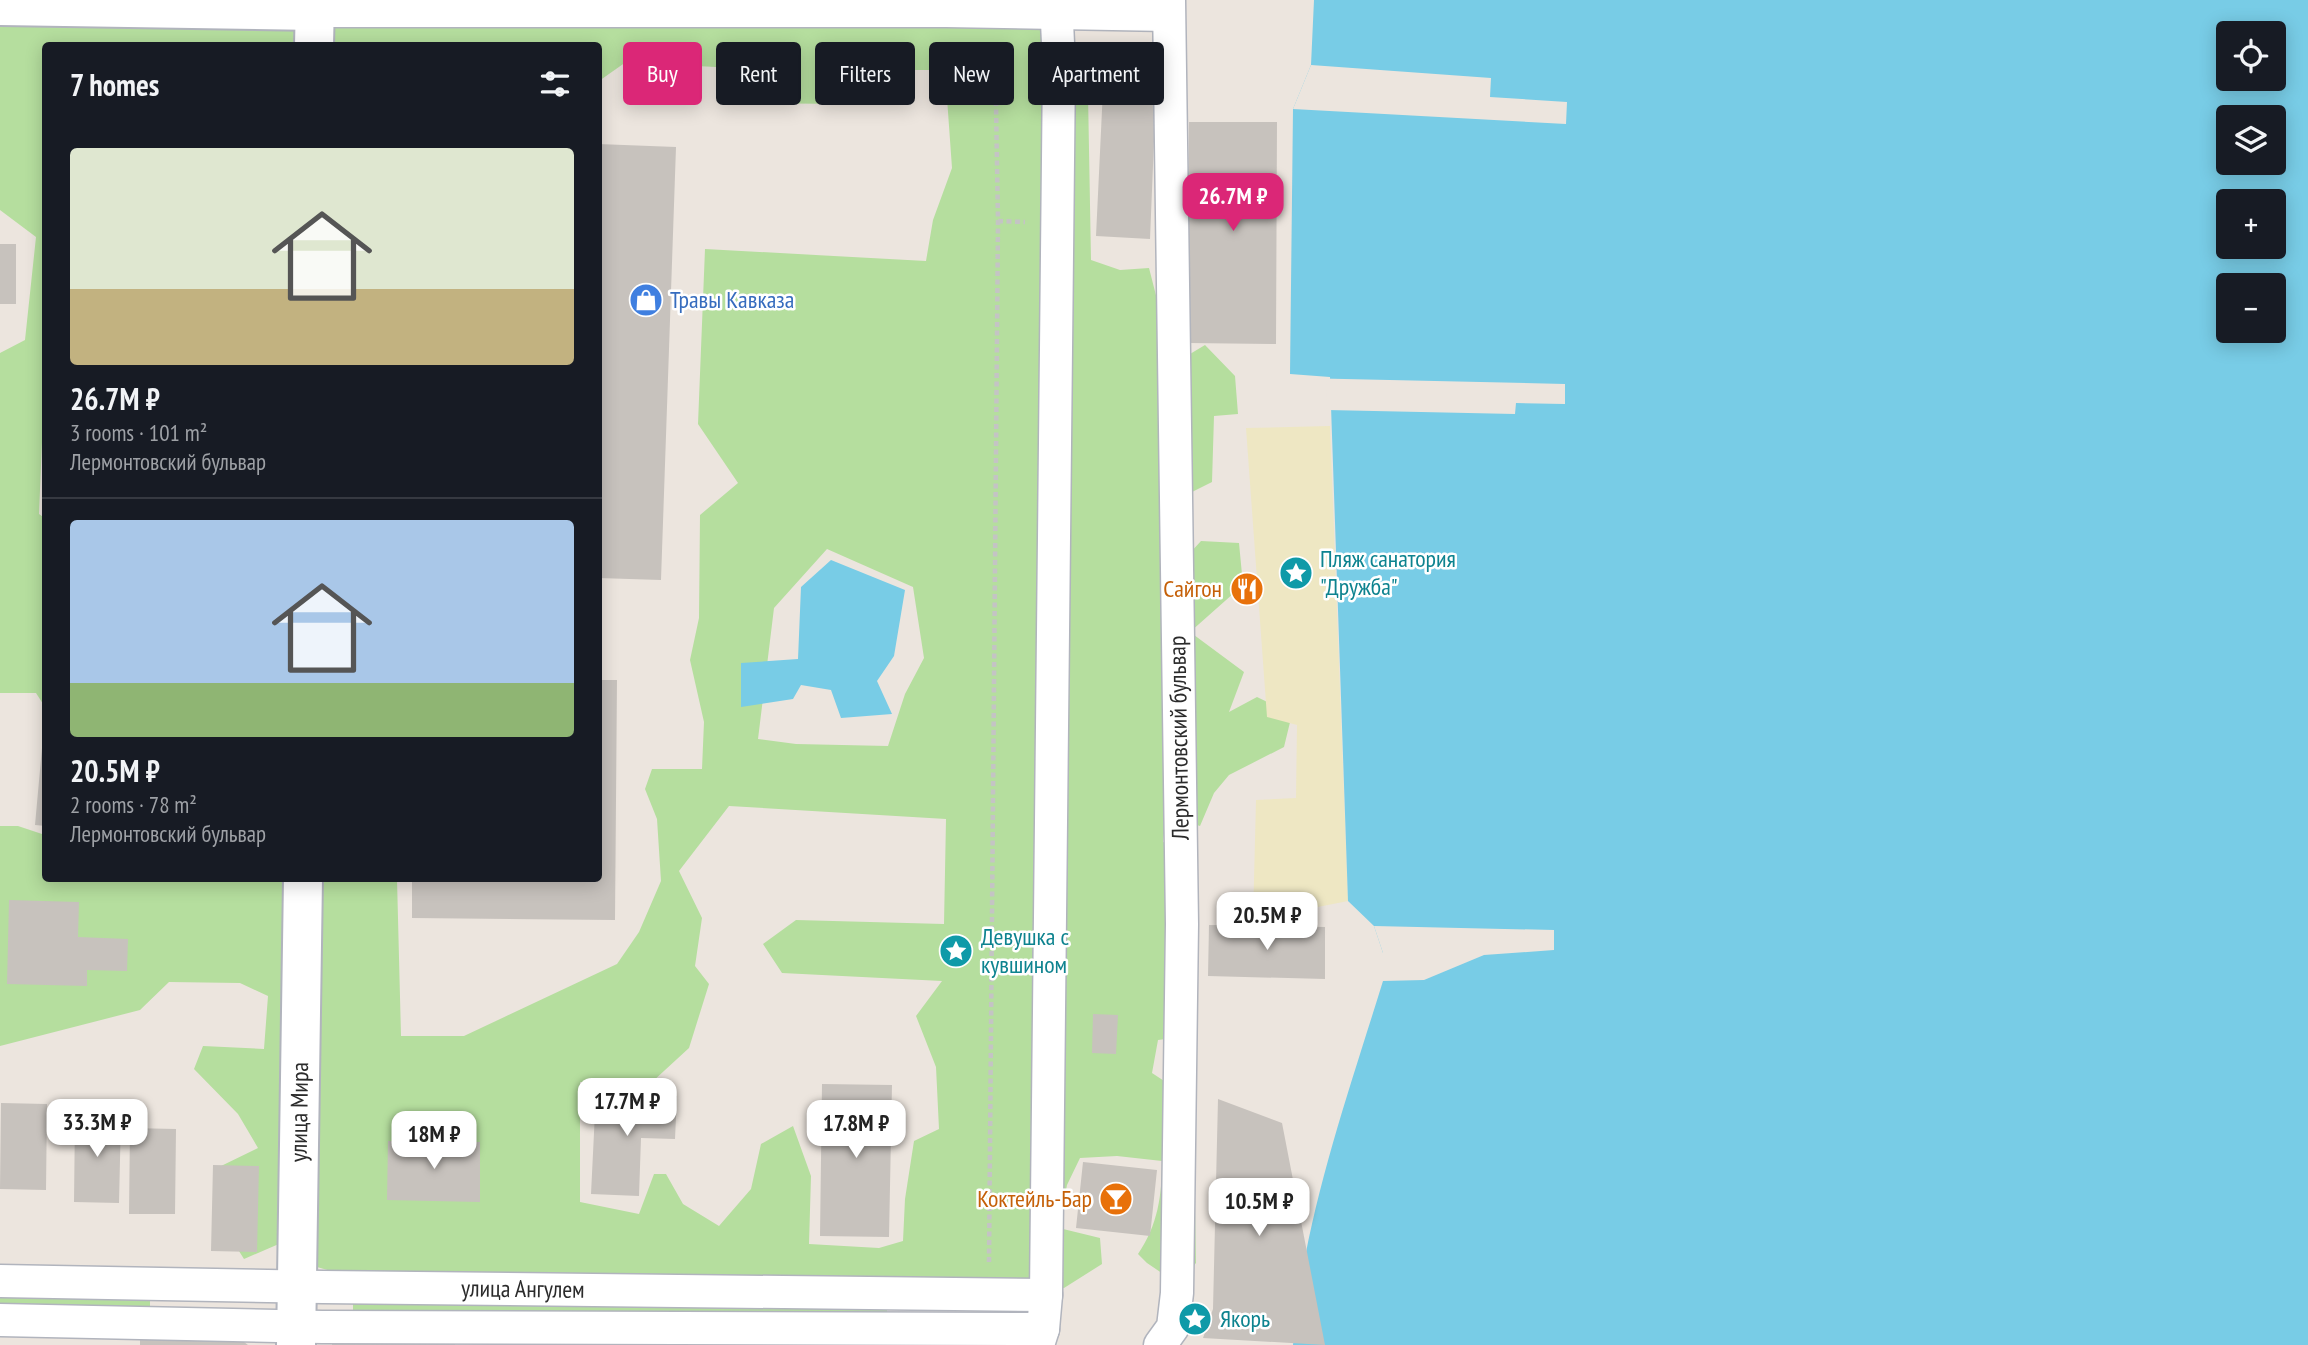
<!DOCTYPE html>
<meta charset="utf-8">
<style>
:root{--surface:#171b24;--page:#242831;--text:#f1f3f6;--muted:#9ea1a6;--line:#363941;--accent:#db2777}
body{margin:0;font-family:"PT Sans Narrow",sans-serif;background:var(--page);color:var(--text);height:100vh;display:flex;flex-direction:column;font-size:26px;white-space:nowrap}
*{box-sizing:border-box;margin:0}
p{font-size:23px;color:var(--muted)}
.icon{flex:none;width:38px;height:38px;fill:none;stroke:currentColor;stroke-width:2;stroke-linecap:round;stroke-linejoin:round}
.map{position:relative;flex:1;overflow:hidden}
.side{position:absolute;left:42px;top:42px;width:560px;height:840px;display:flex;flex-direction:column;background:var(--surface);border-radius:7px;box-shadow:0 4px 18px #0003}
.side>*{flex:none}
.banner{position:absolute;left:623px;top:42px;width:665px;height:63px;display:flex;gap:14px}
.controls{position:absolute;left:2216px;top:21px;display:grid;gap:14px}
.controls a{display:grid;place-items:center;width:70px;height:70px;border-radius:7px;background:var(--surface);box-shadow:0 4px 18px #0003;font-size:35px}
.price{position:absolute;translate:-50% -60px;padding:0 16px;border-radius:14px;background:#fff;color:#222;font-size:23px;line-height:46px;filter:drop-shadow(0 2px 4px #0008)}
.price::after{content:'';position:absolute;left:50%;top:42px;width:21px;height:16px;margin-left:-10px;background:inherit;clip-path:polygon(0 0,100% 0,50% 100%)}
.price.current{background:var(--accent);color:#fff}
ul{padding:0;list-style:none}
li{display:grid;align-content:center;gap:14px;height:371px;padding:0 28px}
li+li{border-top:2px solid var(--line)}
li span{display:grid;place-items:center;height:217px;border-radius:7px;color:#555}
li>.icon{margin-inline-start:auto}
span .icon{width:126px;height:126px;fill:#fffc;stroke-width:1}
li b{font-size:30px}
h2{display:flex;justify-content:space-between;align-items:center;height:84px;padding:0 28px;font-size:30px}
.pill{padding:0 24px;border-radius:7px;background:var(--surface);box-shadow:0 4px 18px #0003;font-size:24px;line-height:63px}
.pill.current{background:var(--accent);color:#fff}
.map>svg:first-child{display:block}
</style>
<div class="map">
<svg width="2308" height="1345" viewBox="0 0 2308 1345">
<rect width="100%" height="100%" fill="#ece5de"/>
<!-- green -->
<path fill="#b5de9e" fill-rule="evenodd" d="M665,0l392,14 31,80 3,166 29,10 29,-2 10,39 26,50 20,-12 30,31 3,38 -24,2 -2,66 -24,12 -10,72 23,-25 38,2 4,42 -53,47 54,40 -15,40 28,-15 35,17 -8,33 -55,28 -15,18 -14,33 -34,-11 -3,27 31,9 -4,185 -32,4 -6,33 41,27 3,163 -18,21 -31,-21 -9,-9c20,-29 24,-59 24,-93l-45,-5 -37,2 -13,27 -8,43 41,10 2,26 -38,24 -702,-8 -45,-13 -29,-27 -44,19 -29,-46 4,-46 39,-19 -20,-34 -44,-45 9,-23 61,3 4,-53 -28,-13 -71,-1 -29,28 -140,36v-220h18l27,9 1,43 351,1 4,157h63l153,-72 22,-32 22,-51 -4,-62 -12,-30 7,-20h50l2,-47 -14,-62 9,-42 1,-103 38,-32 -40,-59 7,-175 221,12 7,-41 19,-52 -7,-98h-103l5,34 -108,-1 -6,-35 -107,-6 -27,19 -1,-35h-552v372h-3l-4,96 7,5 -1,188 -9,-14h-36v-340l25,-13 11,-103 -36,-27v-191h354l310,9zM827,549l86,38 11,71 -19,36 -17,52 -92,-2 -38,-5 16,-131zM729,806l217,13 -2,105 -148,-4 -33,24 19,29 160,8 -26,35 20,51 3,62 -25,12 -9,58 -2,42 -24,7 -70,-4 2,-68 -18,-50 -32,18 -10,45 -32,37 -36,-22 -17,-30h-12l-15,40 -59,-12v-120h72l37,-34 20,-64 -14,-18 7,-48 -23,-47z
M0,1288l150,2v28l-150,-3z
M353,1291l534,5v28l-534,-6z"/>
<!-- sand -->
<path fill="#eee7c3" d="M1330,426l18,475 -95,19 3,-120 40,-2 1,-73 -30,-8 -21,-289z"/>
<!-- water -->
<path fill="#78cce6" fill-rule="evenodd" d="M1314,0h994v1345h-1015c10,-125 53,-244 90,-364v-28l-9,-27 -26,-25 -18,-524 -40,-3 3,-265 18,-44zM2228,33h45v46h-45zM2228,117h45v46h-45zM2228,201h45v46h-45zM2228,285h45v46h-45z
M831,560l74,30 -11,66 -17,25 15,33 -51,4 -10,-28 -30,-5 -8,14 -52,8v-44l57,-4 3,-72z"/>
<!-- pier -->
<path fill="#ece5de" d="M1311,65l180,13 -1,19 77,5 -1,22 -273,-15z
M1299,378l266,6v20l-49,-1 -1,11 -188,-4 -1,-30z
M1374,926l180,4v20l-70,5 -60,25 -41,1v-28z"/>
<!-- building -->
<path fill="#c7c2bd" d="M1103,89l53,3 -6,147 -54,-3z
M1189,122h88l-1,222 -88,-1z
M598,144l78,3 -15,433 -63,-2z
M0,244h16v60h-16z
M598,680h19l-2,240 -203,-2v-40h186z
M43,737h3v89l-11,-1z
M9,900l70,2 -1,35 50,2 -1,32 -40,-1v16l-80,-2z
M1209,925l116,2v52l-117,-3z
M1093,1014l25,1 -2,39 -24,-1z
M822,1084l70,1 -3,152 -69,-1z
M596,1092l81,4 -2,43 -34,-1 -2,58 -48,-2z
M1218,1099l64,24 43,222 -122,-7 10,-29z
M1,1103l46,1 -1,86 -46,-1z
M75,1116l46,1 -2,86 -45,-1z
M130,1128l46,1 -1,85h-46z
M388,1141l92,1v60l-93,-2z
M1083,1162l74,8 -7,66 -74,-8z
M213,1165l46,1 -2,86 -46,-1z
M332,1338l123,4v3h-123z
M140,1339h100l8,6h-108z"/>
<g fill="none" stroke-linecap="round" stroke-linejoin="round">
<defs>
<g id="pedestrian">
<path d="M316,11h630l222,4"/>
<path id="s1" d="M0,1281l323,6 723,8"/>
<path d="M0,1320l322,7 721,2"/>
<path d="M1038,1345l5,-16 3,-34 13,-1230 -3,-65"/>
<path d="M1160,1345l13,-18 4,-34 5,-369 -13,-924"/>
</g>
<g id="minor">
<path d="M0,6l316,5"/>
<path d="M314,46l1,-46"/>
<path id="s2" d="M296,1345l7,-467"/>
</g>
</defs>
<!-- pedestrian casing -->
<use href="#pedestrian" stroke="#b1b4bd" stroke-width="35"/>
<!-- minor casing -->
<use href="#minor" stroke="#b1b4bd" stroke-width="42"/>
<!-- path -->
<path stroke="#c4c4c4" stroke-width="4.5" stroke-dasharray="5 3.5" stroke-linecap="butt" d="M998,221l27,1
M989,1262l9,-1041 -3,-175"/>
<!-- pedestrian -->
<use href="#pedestrian" stroke="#fff" stroke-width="32"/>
<!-- minor -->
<use href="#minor" stroke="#fff" stroke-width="38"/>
</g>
<!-- icons -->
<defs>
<symbol id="shop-disc" viewBox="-11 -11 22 22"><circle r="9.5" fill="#3f7fe0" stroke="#fff"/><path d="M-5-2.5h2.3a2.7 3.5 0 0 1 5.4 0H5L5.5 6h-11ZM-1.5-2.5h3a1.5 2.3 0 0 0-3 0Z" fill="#fff"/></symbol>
<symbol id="sight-disc" viewBox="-11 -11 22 22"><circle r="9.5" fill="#0f9aa8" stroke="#fff"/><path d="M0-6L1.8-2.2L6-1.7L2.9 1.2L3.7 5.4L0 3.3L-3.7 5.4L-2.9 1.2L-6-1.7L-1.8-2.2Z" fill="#fff"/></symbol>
<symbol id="restaurant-disc" viewBox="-11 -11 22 22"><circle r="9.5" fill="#e8710a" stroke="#fff"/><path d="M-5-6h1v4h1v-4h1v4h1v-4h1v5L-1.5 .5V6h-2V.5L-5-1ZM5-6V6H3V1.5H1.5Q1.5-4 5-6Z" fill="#fff"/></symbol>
<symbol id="bar-disc" viewBox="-11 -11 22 22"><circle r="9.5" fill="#e8710a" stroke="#fff"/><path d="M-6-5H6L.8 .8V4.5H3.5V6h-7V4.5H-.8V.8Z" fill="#fff"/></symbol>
</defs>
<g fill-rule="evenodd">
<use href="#shop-disc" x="627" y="281" width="38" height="38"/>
<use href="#sight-disc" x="1277" y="554" width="38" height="38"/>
<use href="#restaurant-disc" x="1228" y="570" width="38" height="38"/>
<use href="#sight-disc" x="937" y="932" width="38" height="38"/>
<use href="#bar-disc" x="1097" y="1180" width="38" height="38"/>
<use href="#sight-disc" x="1176" y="1300" width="38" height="38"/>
</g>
<g text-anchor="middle" stroke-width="5" stroke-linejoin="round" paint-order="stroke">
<!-- shop labels -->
<g font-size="24" fill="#366cbe" stroke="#fff" text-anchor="start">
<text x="670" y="308">Травы Кавказа</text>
</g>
<!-- culture labels -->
<g font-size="24" fill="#0d838f" stroke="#fff" text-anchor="start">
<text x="1320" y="567">Пляж санатория<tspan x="1320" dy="28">"Дружба"</tspan></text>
<text x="981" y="945">Девушка с<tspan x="981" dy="28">кувшином</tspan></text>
<text x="1220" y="1327">Якорь</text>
</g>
<!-- food labels -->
<g font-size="24" fill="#c56008" stroke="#fff" text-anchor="end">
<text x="1222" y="597">Сайгон</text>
<text x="1092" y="1207">Коктейль-Бар</text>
</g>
<!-- street labels -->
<g font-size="24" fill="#2b2b2b" stroke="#fff">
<text transform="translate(1179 738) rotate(-91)" y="8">Лермонтовский бульвар</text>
<text dy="8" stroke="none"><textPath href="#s2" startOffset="233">улица Мира</textPath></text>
<text dy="8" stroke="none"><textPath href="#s1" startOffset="523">улица Ангулем</textPath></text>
</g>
</g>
</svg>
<div class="controls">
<a><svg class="icon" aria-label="locate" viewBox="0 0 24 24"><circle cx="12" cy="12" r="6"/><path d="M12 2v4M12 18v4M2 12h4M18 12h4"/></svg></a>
<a><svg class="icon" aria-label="layers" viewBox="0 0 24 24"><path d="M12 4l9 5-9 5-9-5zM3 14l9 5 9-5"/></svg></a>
<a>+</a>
<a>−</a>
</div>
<b class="price current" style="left:1233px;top:233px">26.7M ₽</b>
<b class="price" style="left:1267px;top:952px">20.5M ₽</b>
<b class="price" style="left:627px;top:1138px">17.7M ₽</b>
<b class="price" style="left:97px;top:1159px">33.3M ₽</b>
<b class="price" style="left:856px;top:1160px">17.8M ₽</b>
<b class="price" style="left:434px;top:1171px">18M ₽</b>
<b class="price" style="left:1259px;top:1238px">10.5M ₽</b>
<div class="banner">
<a class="pill current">Buy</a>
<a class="pill">Rent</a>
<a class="pill">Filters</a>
<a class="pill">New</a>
<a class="pill">Apartment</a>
</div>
<section class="side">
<h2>7 homes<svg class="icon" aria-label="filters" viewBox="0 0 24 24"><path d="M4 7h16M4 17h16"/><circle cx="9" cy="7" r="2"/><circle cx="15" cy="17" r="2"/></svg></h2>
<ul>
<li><span style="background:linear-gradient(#dfe7d0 65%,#c2b280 0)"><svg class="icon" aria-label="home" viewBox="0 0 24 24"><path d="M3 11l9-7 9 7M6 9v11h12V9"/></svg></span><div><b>26.7M ₽</b><p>3 rooms · 101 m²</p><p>Лермонтовский бульвар</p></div></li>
<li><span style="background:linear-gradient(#a9c7e8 75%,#8fb573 0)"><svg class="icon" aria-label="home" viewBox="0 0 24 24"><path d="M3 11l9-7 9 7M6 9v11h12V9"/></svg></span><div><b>20.5M ₽</b><p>2 rooms · 78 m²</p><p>Лермонтовский бульвар</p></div></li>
</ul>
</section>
</div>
